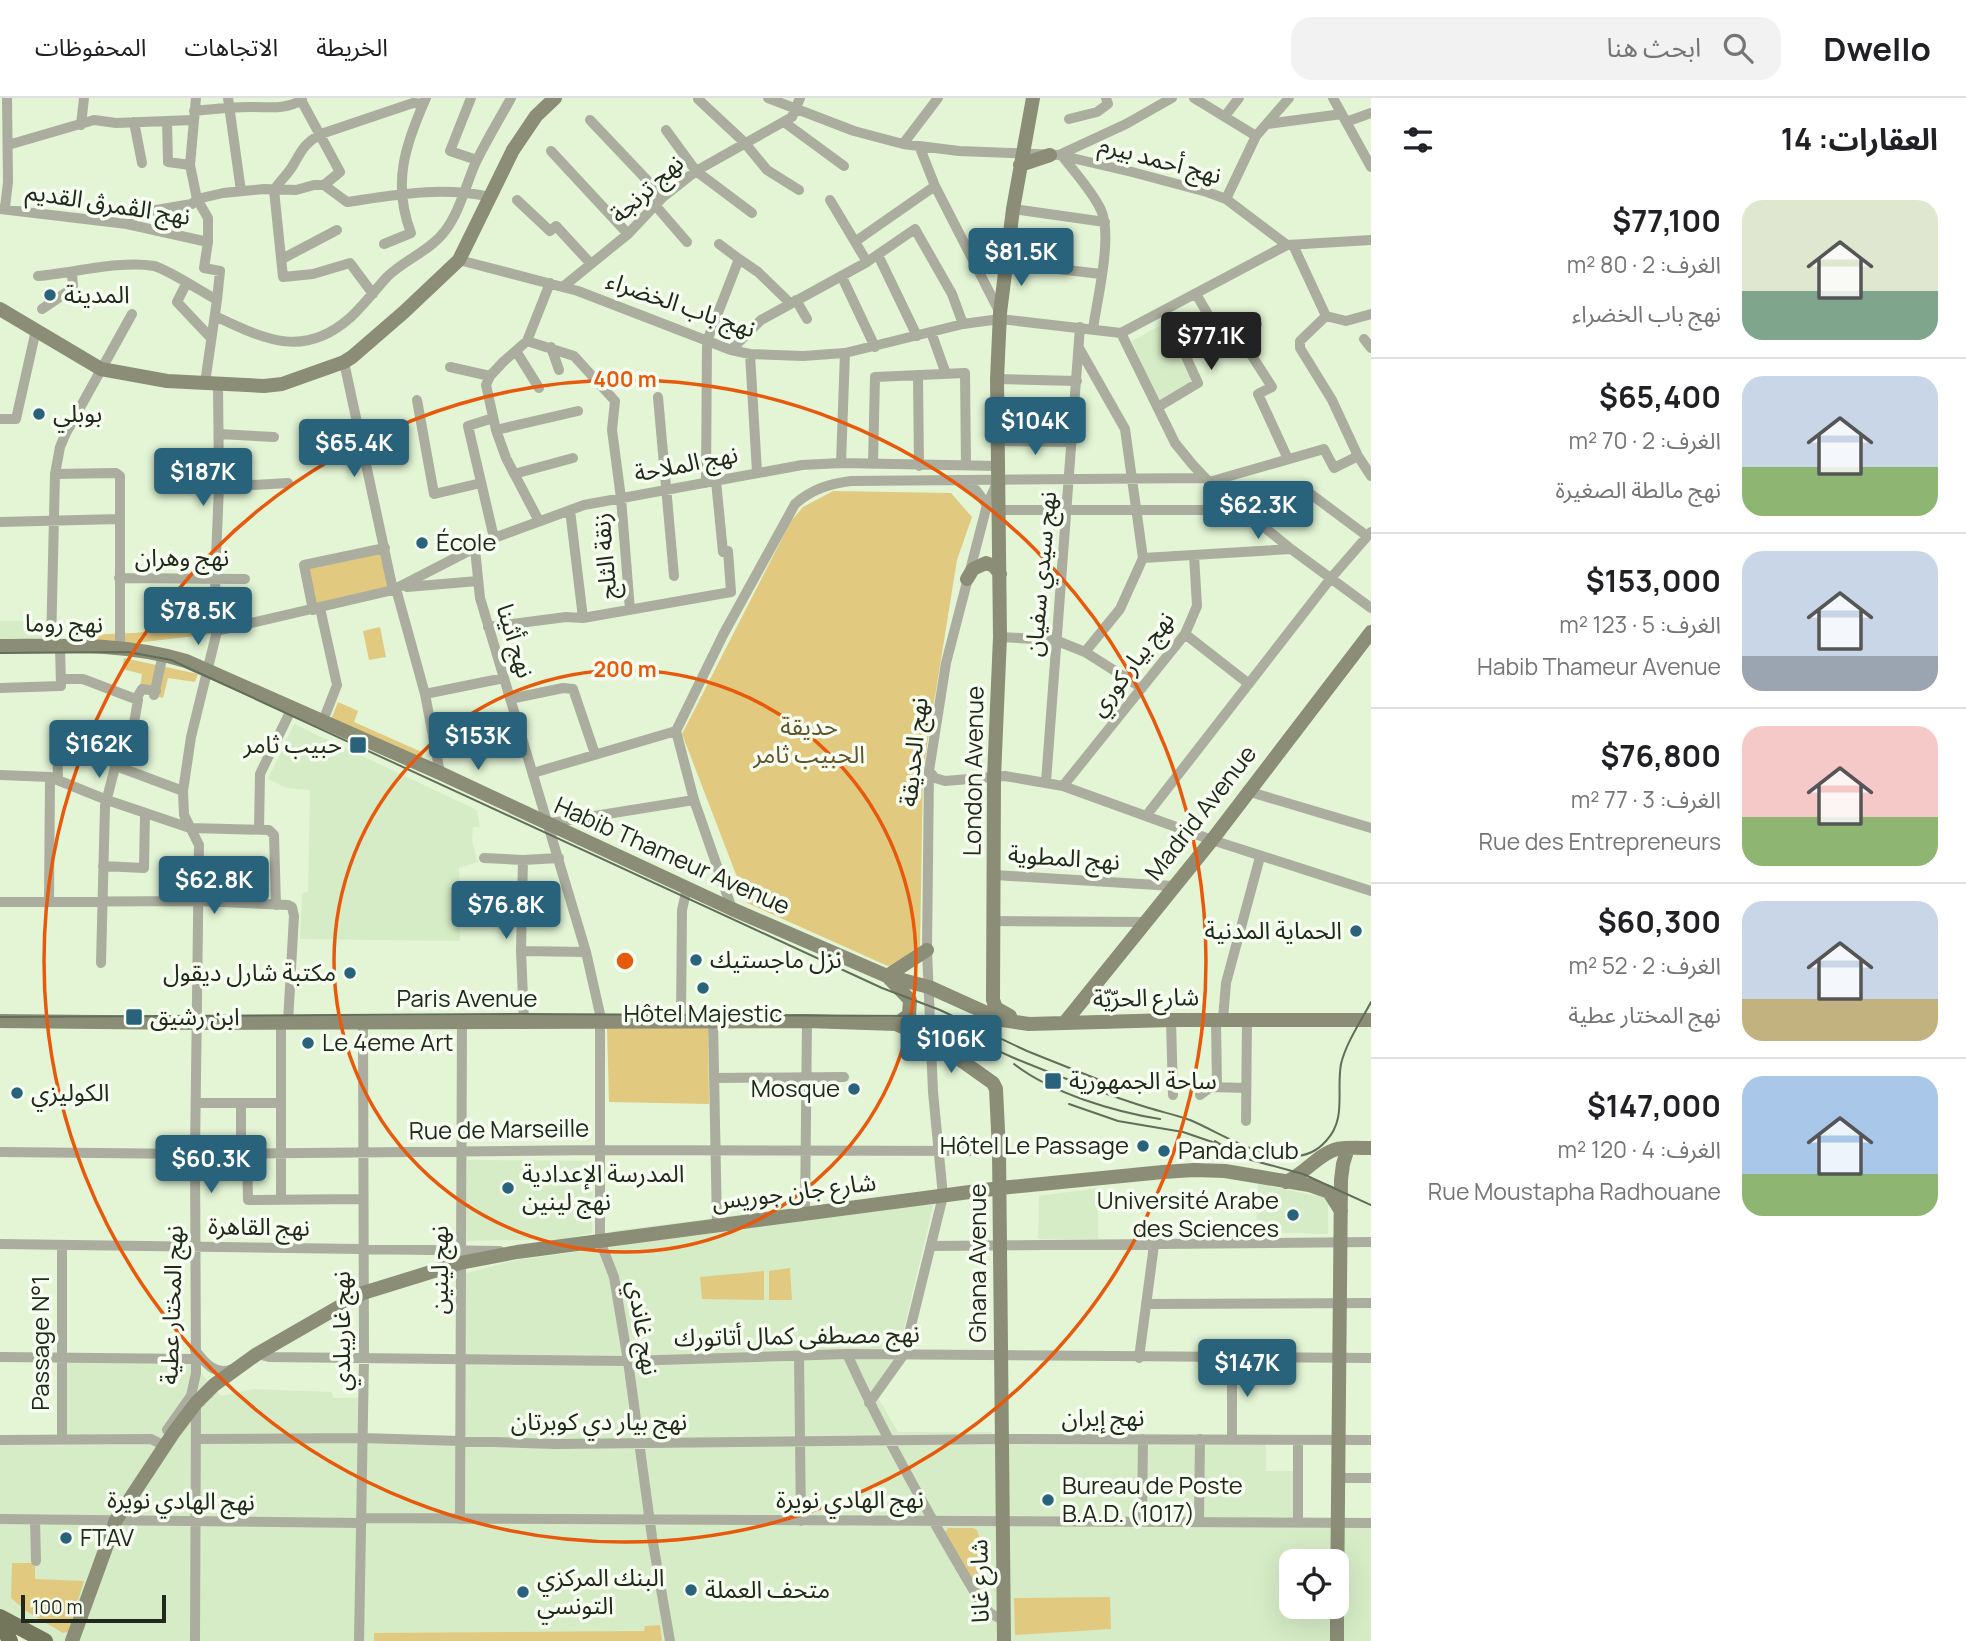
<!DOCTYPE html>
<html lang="ar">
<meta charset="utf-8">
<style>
:root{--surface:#fff;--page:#f2f2f2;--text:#202124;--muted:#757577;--line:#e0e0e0;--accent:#28637b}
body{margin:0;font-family:Manrope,"Noto Sans Arabic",sans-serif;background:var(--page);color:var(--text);direction:rtl;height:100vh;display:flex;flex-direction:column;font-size:26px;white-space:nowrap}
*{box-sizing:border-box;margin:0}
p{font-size:23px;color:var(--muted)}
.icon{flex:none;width:38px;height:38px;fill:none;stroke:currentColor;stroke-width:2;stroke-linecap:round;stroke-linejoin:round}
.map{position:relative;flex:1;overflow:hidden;direction:ltr}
.side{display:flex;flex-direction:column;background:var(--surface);width:595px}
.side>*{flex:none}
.tools{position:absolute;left:1279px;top:1451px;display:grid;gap:14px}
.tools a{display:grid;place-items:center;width:70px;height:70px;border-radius:14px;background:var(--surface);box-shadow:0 7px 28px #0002;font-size:35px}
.scale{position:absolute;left:21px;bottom:18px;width:145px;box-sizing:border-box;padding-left:7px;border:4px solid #21281c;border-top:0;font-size:19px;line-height:24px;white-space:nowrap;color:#21281c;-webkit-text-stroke:5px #f7fef1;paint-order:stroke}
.price{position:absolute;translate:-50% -60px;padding:0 16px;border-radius:7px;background:var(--accent);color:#fff;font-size:23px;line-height:46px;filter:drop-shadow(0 2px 4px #0008)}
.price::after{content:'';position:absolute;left:50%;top:42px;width:21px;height:16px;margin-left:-10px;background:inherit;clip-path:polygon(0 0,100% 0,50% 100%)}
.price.active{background:#222;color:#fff}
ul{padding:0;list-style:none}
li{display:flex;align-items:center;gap:21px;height:175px;padding:0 28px}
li+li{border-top:2px solid var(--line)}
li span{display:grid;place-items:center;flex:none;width:196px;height:140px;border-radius:21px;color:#555}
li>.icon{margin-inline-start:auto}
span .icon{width:84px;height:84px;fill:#fffc;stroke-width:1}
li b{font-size:30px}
h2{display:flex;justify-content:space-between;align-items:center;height:84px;padding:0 28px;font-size:30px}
header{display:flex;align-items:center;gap:42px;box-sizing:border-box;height:98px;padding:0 35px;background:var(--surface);border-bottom:2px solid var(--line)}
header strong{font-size:33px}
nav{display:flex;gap:38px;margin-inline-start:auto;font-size:24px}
.search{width:490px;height:63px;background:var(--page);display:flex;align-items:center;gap:18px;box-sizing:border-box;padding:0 24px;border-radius:21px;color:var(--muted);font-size:26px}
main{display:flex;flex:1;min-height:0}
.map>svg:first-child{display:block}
</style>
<header>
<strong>Dwello</strong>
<div class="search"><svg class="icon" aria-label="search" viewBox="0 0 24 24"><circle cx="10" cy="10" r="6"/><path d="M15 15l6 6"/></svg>ابحث هنا</div>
<nav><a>الخريطة</a><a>الاتجاهات</a><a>المحفوظات</a></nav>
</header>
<main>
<section class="side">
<h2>العقارات: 14<svg class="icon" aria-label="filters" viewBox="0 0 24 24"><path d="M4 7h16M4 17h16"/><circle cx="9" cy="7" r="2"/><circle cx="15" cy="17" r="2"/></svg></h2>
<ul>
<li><span style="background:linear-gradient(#dfe7d0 65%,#7fa58c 0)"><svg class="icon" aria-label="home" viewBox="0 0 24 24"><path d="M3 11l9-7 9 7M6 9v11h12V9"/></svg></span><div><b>$77,100</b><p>الغرف: 2 · 80 m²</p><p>نهج باب الخضراء</p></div></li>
<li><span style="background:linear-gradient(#c9d6e8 65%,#8fb573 0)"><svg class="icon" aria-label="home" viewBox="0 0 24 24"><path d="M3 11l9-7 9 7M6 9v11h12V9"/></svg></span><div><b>$65,400</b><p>الغرف: 2 · 70 m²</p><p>نهج مالطة الصغيرة</p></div></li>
<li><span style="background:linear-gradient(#c9d6e8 75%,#9aa5b1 0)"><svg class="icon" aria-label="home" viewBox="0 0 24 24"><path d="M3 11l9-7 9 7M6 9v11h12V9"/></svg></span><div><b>$153,000</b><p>الغرف: 5 · 123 m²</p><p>Habib Thameur Avenue</p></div></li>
<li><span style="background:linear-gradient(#f6c9c9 65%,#8fb573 0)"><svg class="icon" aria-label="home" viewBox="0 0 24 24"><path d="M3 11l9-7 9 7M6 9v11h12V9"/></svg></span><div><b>$76,800</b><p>الغرف: 3 · 77 m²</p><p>Rue des Entrepreneurs</p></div></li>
<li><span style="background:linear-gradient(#c9d6e8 70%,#c2b280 0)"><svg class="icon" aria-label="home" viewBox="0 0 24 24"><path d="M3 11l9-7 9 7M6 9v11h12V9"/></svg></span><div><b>$60,300</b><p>الغرف: 2 · 52 m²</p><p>نهج المختار عطية</p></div></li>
<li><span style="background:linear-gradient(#a9c7e8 70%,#8fb573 0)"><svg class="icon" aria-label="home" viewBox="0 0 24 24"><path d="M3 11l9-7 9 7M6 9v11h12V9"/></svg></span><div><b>$147,000</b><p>الغرف: 4 · 120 m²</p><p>Rue Moustapha Radhouane</p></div></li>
</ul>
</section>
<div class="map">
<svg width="1371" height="1543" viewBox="0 0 1371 1543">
<rect width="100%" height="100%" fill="#e3f5d5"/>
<!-- built -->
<path fill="#d6ecc6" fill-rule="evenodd" d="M1165,225l2,14 28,47 -37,19 -26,-62z
M0,523h50l11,29h-61z
M294,626l183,86 3,17h-7l-1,13 6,22 -19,6 1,73 -160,-2 2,-46 6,-1 2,-102 -24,-2 -18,-9z
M467,1062l126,1 -1,72 -27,6 -98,2z
M1258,1086l70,14v36l-72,-2z
M1098,1090v51h-60l1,-43z
M937,1092l-39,164 -25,35 25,43h94v10l274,1v28h32v55l73,1v114h-1317l-54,-33v-163h64l1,-84 127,2 29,33 33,-7 78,3 1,6h34v37l97,2 2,-164 51,-13 97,-13 -2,-16zM1292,1463h45v45h-45z"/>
<!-- green -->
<path fill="#e1ca80" d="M833,393l118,2 21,24 -15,43 -34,211 -3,177 -30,19 -143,-64 -65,-169 109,-213 12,-14z
M383,453l9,40 -77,16 -8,-40z
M211,527l1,9 -77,9 -52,1v-9l51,-2z
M380,529l6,30 -17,3 -6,-29z
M124,560l74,16 -3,8 -27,-4 -5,20 -24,-6 3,-18 -20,-5z
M338,604l20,9 -4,11 70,31 -4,9 -90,-40z
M708,929l1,77 -100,-2 -2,-74z
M790,1170l2,32h-23v-29z
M764,1173v29l-62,-1 -2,-22z
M948,1430h25l4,2 2,6 1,56h-5l-31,-58z
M12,1465h23v16l49,2 -16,51 -5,1 -37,-22 -15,-13z
M1110,1499l1,32 -96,6 -1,-37z
M660,1527l2,16h-288v-8l270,-2 1,-5z"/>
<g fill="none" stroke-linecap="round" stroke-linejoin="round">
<!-- street -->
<path stroke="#abad9e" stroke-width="10" d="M196,0l-6,67 7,34 11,19v24l-4,26 16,3 -3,29
M228,0l13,93
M300,0l40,74 -16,13
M471,0l-21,53 27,9
M768,0l86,33 49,13 56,7 100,4 73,17 75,20 19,7 61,46
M1194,0l62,38
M1333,0l38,69
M698,1l46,43 23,28 32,20
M194,13c19,-2 38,-4 58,-4 18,0 33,3 50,-7
M1225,18l14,-18
M1069,21l28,-7 11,-8 -2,-6
M590,22l73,77
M167,23l1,41 22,3
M134,24l8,41
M784,24l60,44
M1346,24l25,-9
M1267,26l75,-10
M81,27l3,-27
M666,32l30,41 56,42
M903,46l35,-46
M8,47l86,-25 22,3 77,-3
M920,50l15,38 64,125
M551,53l77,83
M1059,57l67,-31 46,-26
M1063,59c13,17 29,34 38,53 12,27 -4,89 -8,119
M1226,101l30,-63 33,-38
M517,102l33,31 6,-5 35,38
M830,102l37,62
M655,107l32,37
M5,109l3,-25 -1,-84
M0,111l127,15 81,18
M1013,111l92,13
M127,126l5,-10 60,-10 5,-5 26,-6 41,-4 32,1 18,-5h10l23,17c48,-7 95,-16 143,-5
M856,143l79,-55
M384,146l27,-11c-19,-49 -6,-88 15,-135
M1293,147l33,71 -26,25v7l32,52 26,56
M878,157l39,81
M282,161l55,-29
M739,161l19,13 32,31
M459,162l119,31 153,59 19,4 53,2 42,-3 118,-29 37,-5 121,14 166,-88 84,-5
M1006,165l95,11
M38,178c35,-3 83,-16 116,-10 11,2 50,27 63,34l-12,83
M842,179l33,70
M186,186l-9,18 33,35
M564,188l64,-52 35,-37 33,-26 96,-54 8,-19
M373,196l-23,-31 -37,11 -30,3 -9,-87c5,-8 13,-15 18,-23 10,-16 10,-22 29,-33l92,-31 10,1
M1196,196l24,41 37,-11
M796,202l11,19
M42,211l31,-21 -1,-15
M215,218c51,24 89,43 136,1 13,-12 24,-27 36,-40 17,-17 43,-26 58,-46 14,-18 21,-46 30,-67 11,-23 24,-44 36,-66
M1326,218l20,5 25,-7
M1236,233l36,56 -14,7 30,65
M931,234l15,42
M1121,235l54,110 17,21 17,18 82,67 80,59
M1364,241l7,9
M527,243l47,15 41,45 -3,29 9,68 9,112
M551,249l8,23
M1079,250l46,81 18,129 -23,51 -35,43
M731,252l30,-30 106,-58 48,-33 37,65 11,30
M516,253l23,37
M750,256l7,118
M344,264l49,228
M450,269l40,9
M918,277l1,91
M997,281l80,2
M658,299l16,179
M417,302l17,94 47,-11
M1158,309l40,-24 -33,-72
M999,313l75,3
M493,320l-25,8 26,112
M0,321h16l20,-89
M496,332l82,-19
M219,336l55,3
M999,343l73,1
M841,365l4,-110
M873,366l2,-87 90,-4 1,92
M55,376l61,-1 4,3v171
M514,376l59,-16
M960,384l16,8 11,15
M1209,384l115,-33 10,19 24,-12 13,20
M706,385l1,-142 32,-82 -20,-15
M1300,388l67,50
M219,389l69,-4
M570,412l13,108
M999,412h247
M539,423l-33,-63 -10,-28 -10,-45 4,-9 13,-14 24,-21 23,-58
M0,424l119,-3
M475,451l5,49 106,354 14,62v227l14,36 14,84 24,176 18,104
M1143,460l148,-9
M119,480l126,1
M407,489l71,-6
M396,491l29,105 15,79
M320,510l17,77 -14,36
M313,512l-9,-45 81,-17
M488,529l78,-10 17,1 148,-26 -3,-41 -5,1 -7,-71
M217,533l176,-41 101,-52 90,-33 218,-40 39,-2 158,3
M1185,536l64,50
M1000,539l55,3 30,12 57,36
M51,548l4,-172 5,-27 6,-14 66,-119
M61,581h22l55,21 -4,23
M0,590l61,-2 -1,-40
M425,596l79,-16
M154,597l9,-41
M136,601l6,-10 14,2
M510,601l53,-11 10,1 22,65
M434,646l85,-17
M116,668l67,25
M929,673l6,7 10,3 60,-5 58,10 149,54 159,51
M533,675l143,-42
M0,677l50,2 57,23 83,28 79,2 5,5 2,70
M58,682l-1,-39 65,-1 -17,66 -4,157
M1046,684l34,-455
M1063,688l122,-152 12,-28 -3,-51
M1247,693l124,37
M1146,718l185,-238 40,-46
M551,725l143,-23
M259,731l1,-55 32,-66
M484,760l39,2 36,-2
M523,762l-2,91 3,70
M103,768l41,2 1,-54
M995,777l178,11
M0,804l199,-1 89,4 4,2 2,9 -6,106
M49,804l1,-125
M732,811l-38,-109 -18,-69 47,-96 72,-131c17,-15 34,-20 56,-23l354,-3
M994,823l151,1
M521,853l65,1
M1223,921l3,-36 34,-126
M1171,922l2,75
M1216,922l1,67
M281,924v178
M681,924l1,-112 5,-22
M713,924l4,203
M715,980l129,-1
M1200,997l11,-8 35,1
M196,1005h84
M1246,1023l1,-101
M0,1054l195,2 405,-4 399,1
M241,1055v-50
M247,1055l1,47 115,-1
M805,1115l2,-192
M0,1146l500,7
M931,1148l440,-4
M1146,1206l225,-1
M195,1252c10,13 20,26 37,19
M257,1256l12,3 359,4 219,-7 524,4
M847,1256c39,86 86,168 134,249l9,10 14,8
M799,1258l2,165
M0,1259l195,2
M1139,1260l15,-113
M869,1305l35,-49 39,-158 -10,-104 -6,-142 2,-179 17,-108 41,-158 9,-20
M167,1332l24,-34 5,-23 -1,-219 4,-309 -15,-30 -1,-24 8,-54 26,-106 -2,-51 4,-93 -1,-104
M196,1341l166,-1 193,6 447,-5 369,1
M0,1342l151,-1 8,4
M62,1342v-194
M1232,1342v-81
M1338,1380h33
M361,1420l1010,5
M0,1421l361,4
M460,1421l2,-498
M35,1422l1,41
M1142,1422l1,-81
M1199,1422l1,-81
M1298,1423v-80
M195,1543l1,-237
M359,1543l5,-282 -1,-337"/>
<!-- secondary -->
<path stroke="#8b8d77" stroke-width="14" d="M1020,67l30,-10
M0,211l101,60 66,12 97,5 18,-2 62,-22 8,-5 52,-45 55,-52 54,-110 23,-34 19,-18
M967,481l6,-10 13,-6 8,3 6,8
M0,548c62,0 126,-4 186,15l254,112 292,136 155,67 42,11 73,33 27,4 142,-4h200
M1010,918l-14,-8 -3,-8 1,-223 6,-140 -3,-258 3,-66 13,-104 20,-111
M0,923l197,2 610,-2 89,3 35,15 62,44 3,6 3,62 5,490
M1066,923l146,-181 159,-208
M896,926l13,-9 1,-15 -23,-24 40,-26
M1286,1084c19,-8 32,-28 51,-33 11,-2 23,-1 34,-1
M1337,1508l4,-426 2,-16 5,-16
M72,1543l44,-121 58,-88 22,-29 18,-18 43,-31 106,-61 97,-30 57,-11 483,-64 163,-16 31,-2 31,1 84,14 20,7 12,19
M1337,1543v-35"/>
<!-- primary -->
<path stroke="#74765b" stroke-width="16" d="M0,1519l45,24
M0,1523l10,20"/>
<!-- tram -->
<path stroke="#626d5a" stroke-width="2" d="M0,555l128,-1 43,8 711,328 58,22 87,41 75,30
M0,919l523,-3 394,2c35,7 65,29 97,42 44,18 90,36 135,50 13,4 27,7 41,12 33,14 66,38 104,36 13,0 24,-6 32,-15 21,-22 10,-50 15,-77 5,-21 20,-43 30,-62
M1014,966c37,29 101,48 146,55
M1069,1006l49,17 65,11 41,14
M1215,1043l29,17 59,16 68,31"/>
</g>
<!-- distance rings -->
<g fill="none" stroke="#e8590c" stroke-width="3.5">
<circle cx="625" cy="863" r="291"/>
<circle cx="625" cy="863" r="581"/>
</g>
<!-- markers -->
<g fill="#28637b" stroke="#f7fef1" stroke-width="2.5">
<circle cx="50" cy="197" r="7"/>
<circle cx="39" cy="316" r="7"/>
<circle cx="422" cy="445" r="7"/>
<rect x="349" y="638" width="18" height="18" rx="3.5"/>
<circle cx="1356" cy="833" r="7"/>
<circle cx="696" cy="862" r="7"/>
<circle cx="350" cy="875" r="7"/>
<circle cx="703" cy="890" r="7"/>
<rect x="125" y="910" width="18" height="18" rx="3.5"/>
<circle cx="308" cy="945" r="7"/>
<rect x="1044" y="974" width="18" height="18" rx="3.5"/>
<circle cx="854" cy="991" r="7"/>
<circle cx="17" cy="995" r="7"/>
<circle cx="1143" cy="1048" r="7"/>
<circle cx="1164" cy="1053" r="7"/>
<circle cx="508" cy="1090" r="7"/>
<circle cx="1293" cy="1117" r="7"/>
<circle cx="1048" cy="1402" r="7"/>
<circle cx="66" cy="1440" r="7"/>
<circle cx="691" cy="1492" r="7"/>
<circle cx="523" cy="1494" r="7"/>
</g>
<g text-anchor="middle" stroke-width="7" stroke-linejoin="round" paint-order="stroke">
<!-- street labels -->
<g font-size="24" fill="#21281c" stroke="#f7fef1">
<text transform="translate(1160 62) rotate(15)" y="8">نهج أحمد بيرم</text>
<text transform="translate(647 91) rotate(-42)" y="8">نهج ترنجة</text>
<text transform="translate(108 106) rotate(9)" y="8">نهج الڨمرڨ القديم</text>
<text transform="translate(681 207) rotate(19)" y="8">نهج باب الخضراء</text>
<text transform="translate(686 366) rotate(-11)" y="8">نهج الملاحة</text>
<text transform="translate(605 458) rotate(-95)" y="8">زنقة الثلج</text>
<text x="182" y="468">نهج وهران</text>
<text transform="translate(1041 476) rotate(-85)" y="8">نهج سيدي سفيان</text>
<text transform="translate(64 526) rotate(1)" y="8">نهج روما</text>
<text transform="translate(515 543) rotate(73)" y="8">نهج أثينا</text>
<text transform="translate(1132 566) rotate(-53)" y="8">نهج بيار كوري</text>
<text transform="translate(914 654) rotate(-84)" y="8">نهج الحديقة</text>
<text transform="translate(974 673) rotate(-89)" y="8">London Avenue</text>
<text transform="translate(1201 715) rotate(-52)" y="8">Madrid Avenue</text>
<text transform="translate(672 758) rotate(24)" y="8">Habib Thameur Avenue</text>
<text transform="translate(1064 760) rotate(4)" y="8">نهج المطوية</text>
<text transform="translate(1146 900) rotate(-1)" y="8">شارع الحرّيّة</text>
<text x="467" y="909">Paris Avenue</text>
<text transform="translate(499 1032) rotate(-1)" y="8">Rue de Marseille</text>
<text transform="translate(794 1094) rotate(-7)" y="8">شارع جان جوريس</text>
<text transform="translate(259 1129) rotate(1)" y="8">نهج القاهرة</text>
<text transform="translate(978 1165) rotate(-90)" y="8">Ghana Avenue</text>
<text transform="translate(440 1172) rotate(-90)" y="8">نهج لينين</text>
<text transform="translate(172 1207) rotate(-88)" y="8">نهج المختار عطية</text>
<text transform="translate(643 1230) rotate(81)" y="8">نهج غاندي</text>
<text transform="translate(342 1233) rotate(-90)" y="8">نهج غاريبلدي</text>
<text transform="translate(797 1238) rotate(-1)" y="8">نهج مصطفى كمال أتاتورك</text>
<text transform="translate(41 1245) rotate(-90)" y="8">Passage N°1</text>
<text x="1103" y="1328">نهج إيران</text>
<text x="599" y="1332">نهج بيار دي كوبرتان</text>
<text x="850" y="1410">نهج الهادي نويرة</text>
<text transform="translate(181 1403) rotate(1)" y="8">نهج الهادي نويرة</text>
<text transform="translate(980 1483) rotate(-91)" y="8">شارع غانا</text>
</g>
<!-- poi labels -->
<g font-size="24" fill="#21281c" stroke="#f7fef1" text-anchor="start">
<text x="64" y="205">المدينة</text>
<text x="53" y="324">بوبلي</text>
<text x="436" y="453">École</text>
<text x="342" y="655" text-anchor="end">حبيب ثامر</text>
<text x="1342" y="841" text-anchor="end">الحماية المدنية</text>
<text x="710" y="870">نزل ماجستيك</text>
<text x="336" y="883" text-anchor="end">مكتبة شارل ديقول</text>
<text x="703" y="924" text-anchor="middle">Hôtel Majestic</text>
<text x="150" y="927">ابن رشيق</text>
<text x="322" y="953">Le 4eme Art</text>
<text x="1069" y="991">ساحة الجمهورية</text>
<text x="840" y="999" text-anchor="end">Mosque</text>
<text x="31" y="1003">الكوليزي</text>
<text x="1129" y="1056" text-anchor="end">Hôtel Le Passage</text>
<text x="1178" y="1061">Panda club</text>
<text x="522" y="1084">المدرسة الإعدادية<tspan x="522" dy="28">نهج لينين</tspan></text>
<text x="1279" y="1111" text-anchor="end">Université Arabe<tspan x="1279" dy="28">des Sciences</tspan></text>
<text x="1062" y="1396">Bureau de Poste<tspan x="1062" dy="28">B.A.D. (1017)</tspan></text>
<text x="80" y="1448">FTAV</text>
<text x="537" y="1488">البنك المركزي<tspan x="537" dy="28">التونسي</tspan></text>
<text x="705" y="1500">متحف العملة</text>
</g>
<!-- park labels -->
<g font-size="24" fill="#62542a" stroke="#f7fef1">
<text x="809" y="637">حديقة<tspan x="809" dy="28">الحبيب ثامر</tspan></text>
</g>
</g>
<circle cx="625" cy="863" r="10" fill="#e8590c" stroke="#f7fef1" stroke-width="3.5"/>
<g font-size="21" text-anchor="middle" font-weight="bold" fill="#e8590c" stroke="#f7fef1" stroke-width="7" stroke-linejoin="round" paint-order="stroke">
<text x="625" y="289">400 m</text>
<text x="625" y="579">200 m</text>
</g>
</svg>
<div class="tools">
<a><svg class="icon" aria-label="locate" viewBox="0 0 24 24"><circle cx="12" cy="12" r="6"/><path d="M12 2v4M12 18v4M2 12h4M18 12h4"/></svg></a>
</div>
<div class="scale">100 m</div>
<b class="price" style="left:1021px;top:190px">$81.5K</b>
<b class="price active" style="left:1211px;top:274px">$77.1K</b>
<b class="price" style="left:1035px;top:359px">$104K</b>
<b class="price" style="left:354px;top:381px">$65.4K</b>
<b class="price" style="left:203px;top:410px">$187K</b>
<b class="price" style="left:1258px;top:443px">$62.3K</b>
<b class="price" style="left:198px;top:549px">$78.5K</b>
<b class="price" style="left:478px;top:674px">$153K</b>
<b class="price" style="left:99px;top:682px">$162K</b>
<b class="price" style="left:214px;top:818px">$62.8K</b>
<b class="price" style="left:506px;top:843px">$76.8K</b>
<b class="price" style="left:951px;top:977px">$106K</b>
<b class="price" style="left:211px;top:1097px">$60.3K</b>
<b class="price" style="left:1247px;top:1301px">$147K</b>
</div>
</main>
